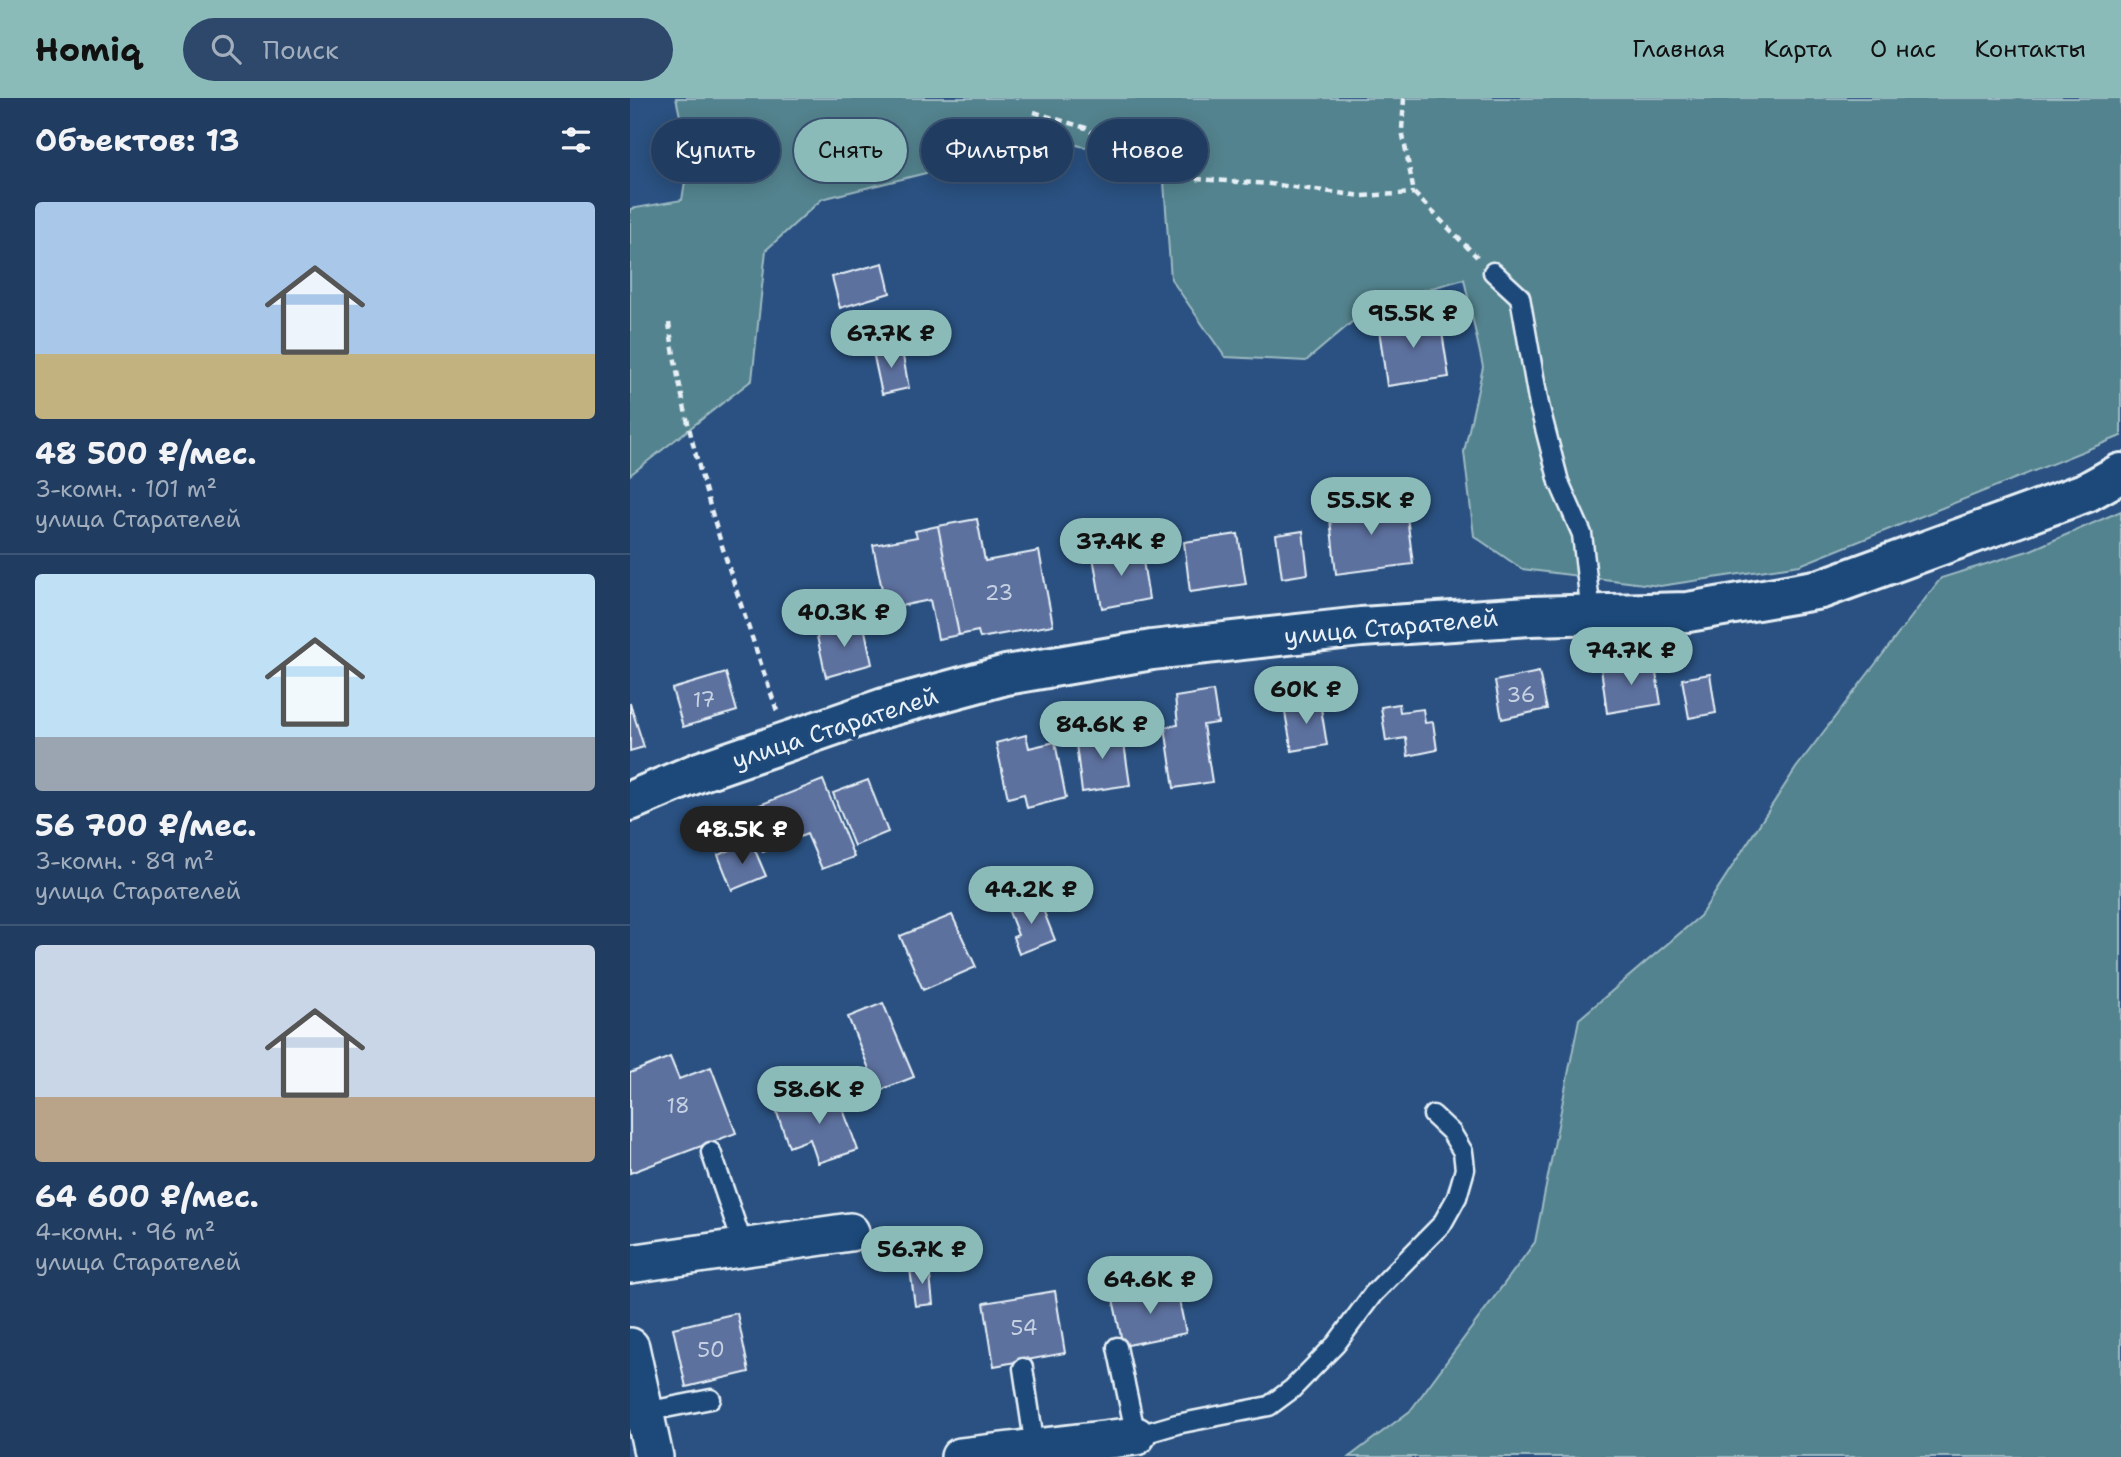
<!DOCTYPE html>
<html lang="ru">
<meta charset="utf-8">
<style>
:root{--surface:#203d61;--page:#2d486a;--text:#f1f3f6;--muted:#a2aebd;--line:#3d5676;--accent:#8bbbb9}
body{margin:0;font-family:"Shantell Sans",sans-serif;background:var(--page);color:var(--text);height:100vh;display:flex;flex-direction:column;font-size:26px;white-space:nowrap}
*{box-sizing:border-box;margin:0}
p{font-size:23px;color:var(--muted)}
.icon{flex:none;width:38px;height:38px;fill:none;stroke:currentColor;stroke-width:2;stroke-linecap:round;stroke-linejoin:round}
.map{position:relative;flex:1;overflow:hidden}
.panel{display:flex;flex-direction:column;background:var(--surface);width:630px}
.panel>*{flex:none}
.hud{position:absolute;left:21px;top:21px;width:665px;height:63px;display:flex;gap:14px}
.price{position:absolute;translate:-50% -60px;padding:0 16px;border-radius:24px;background:var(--accent);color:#111;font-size:23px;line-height:46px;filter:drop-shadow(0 2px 4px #0008)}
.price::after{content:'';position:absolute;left:50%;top:42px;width:21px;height:16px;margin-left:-10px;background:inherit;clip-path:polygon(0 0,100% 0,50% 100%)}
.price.on{background:#222;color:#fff}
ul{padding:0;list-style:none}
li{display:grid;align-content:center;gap:14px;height:371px;padding:0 35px}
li+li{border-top:2px solid var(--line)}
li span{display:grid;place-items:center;height:217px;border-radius:7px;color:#555}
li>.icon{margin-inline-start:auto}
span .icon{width:126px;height:126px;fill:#fffc;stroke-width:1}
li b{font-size:30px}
h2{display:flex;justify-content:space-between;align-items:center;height:84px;padding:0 35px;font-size:30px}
.tag{padding:0 24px;border-radius:32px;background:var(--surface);box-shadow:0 4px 18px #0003,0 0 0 2px var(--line);font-size:24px;line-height:63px}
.tag.on{background:var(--accent);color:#111}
header{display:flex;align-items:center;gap:42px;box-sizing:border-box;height:98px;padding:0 35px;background:var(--accent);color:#111}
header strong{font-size:33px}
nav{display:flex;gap:38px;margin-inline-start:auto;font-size:24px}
.search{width:490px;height:63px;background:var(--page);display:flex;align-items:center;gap:18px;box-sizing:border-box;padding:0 24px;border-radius:38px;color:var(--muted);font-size:26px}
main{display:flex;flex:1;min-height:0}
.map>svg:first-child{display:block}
</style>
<header>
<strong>Homiq</strong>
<div class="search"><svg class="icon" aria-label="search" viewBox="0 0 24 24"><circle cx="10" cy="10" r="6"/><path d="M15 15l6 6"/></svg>Поиск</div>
<nav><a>Главная</a><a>Карта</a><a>О нас</a><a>Контакты</a></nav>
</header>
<main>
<section class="panel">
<h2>Объектов: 13<svg class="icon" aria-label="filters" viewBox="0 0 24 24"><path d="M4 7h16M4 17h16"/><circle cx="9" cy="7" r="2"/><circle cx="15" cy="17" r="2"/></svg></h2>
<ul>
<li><span style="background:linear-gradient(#a9c7e8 70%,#c2b280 0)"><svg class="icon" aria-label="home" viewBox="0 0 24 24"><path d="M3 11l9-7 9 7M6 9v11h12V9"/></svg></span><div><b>48 500 ₽/мес.</b><p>3-комн. · 101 m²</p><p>улица Старателей</p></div></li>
<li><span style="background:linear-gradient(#bfe0f5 75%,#9aa5b1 0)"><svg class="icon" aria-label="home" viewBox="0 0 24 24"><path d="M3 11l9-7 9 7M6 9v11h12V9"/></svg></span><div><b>56 700 ₽/мес.</b><p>3-комн. · 89 m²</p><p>улица Старателей</p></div></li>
<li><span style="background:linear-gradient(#c9d6e8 70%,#b9a48a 0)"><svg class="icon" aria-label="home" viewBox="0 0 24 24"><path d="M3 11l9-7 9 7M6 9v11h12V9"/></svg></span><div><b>64 600 ₽/мес.</b><p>4-комн. · 96 m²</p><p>улица Старателей</p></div></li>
</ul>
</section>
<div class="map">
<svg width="1491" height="1359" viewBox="0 0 1491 1359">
<rect width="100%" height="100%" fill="#2a5181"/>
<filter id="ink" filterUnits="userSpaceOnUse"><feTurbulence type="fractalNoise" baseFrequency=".0143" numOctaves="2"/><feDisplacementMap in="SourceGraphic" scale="14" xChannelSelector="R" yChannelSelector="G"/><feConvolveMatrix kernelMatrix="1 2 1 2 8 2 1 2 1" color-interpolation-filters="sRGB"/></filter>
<g filter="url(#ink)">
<!-- green -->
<path fill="#52838e" stroke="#9dbac3" stroke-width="2" d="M46,0h1445v338l-321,129 -140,21 -138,-17 -48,-33 -10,-84 19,-85 -19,-88 -92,26 -66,56 -81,-4 -54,-78 -8,-111 -86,-23 -115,19 -140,35 -56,51 -14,130 -122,95v-266l52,-9 7,-43z
M1491,413v946h-772l61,-46 125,-169 44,-223 121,-103 96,-148 145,-190 90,-28z"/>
<!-- building -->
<path fill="#5d719f" stroke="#e8f1f8" stroke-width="2" d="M253,165l7,30 -50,15 -8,-31z
M809,215l10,64 -62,9 -9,-64z
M271,248l8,42 -27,6 -9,-42z
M775,403l8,63 -77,10 -7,-64z
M347,421l8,42 54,-10 14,74 -73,13 -2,-7 -19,4 -21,-109z
M308,428l21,109 -21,4 -8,-39 -44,9 -13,-64 44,-8 -2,-6z
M673,433l5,43 -26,4 -6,-43z
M608,436l8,50 -56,8 -6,-50z
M511,450l8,51 -47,9 -9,-51z
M233,523l9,43 -46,13 -10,-45z
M1024,563l7,43 -54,9 -6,-45z
M909,574l8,37 -45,10 -7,-38z
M96,575l11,38 -54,16 -11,-38z
M1080,576l6,39 -27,5 -7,-39z
M583,593l5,32 -15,2 9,57 -38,6 -9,-61 13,-2 -3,-28z
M690,604l7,43 -35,6 -8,-44z
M0,605l14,44 -14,4z
M769,606l1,8 23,-3 2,14 8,-1 4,28 -29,6 -2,-18 -20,3 -5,-34z
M492,631l8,56 -48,7 -7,-56z
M396,637l3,13 26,-6 11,56 -39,10 -3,-14 -16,4 -12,-55z
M193,682l31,77 -32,12 -15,-35 -44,18 -16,-42z
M238,682l20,52 -34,14 -21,-53z
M121,743l15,35 -34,14 -14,-35z
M408,799l17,43 -36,14 -6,-17 5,-2 -10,-26z
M322,817l24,52 -53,23 -23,-54z
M253,905l31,74 -36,14 -30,-74z
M40,959l9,22 32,-12 25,66 -106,40v-100z
M205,990l23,62 -40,13 -8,-24 -21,8 -13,-37z
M299,1169l4,37 -18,2 -5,-37z
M546,1188l10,47 -63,13 -10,-47z
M425,1193l10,62 -71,13 -10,-63z
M107,1215l12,59 -63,15 -13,-59z"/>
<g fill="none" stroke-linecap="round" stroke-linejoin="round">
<defs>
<path id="service" d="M863,174l27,25 19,108 20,77 23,52 9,80
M81,1054l33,96
M487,1249l19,89 41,-12 92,-18 23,-17 44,-45 37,-50 69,-70 15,-27 8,-28 -2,-17 -12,-20 -18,-17
M393,1270l12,80
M15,1314l66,-13"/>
<path id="minor" d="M0,1166l220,-32
M0,1249l24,110
M330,1359l176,-21"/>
<path id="tertiary" d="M0,703l69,-29 185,-64 122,-33 146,-25 209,-23 169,-11 158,-4 133,-23 266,-97 34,-19"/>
</defs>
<!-- service casing -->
<use href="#service" stroke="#e8f1f8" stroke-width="23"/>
<!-- minor casing -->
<use href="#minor" stroke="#e8f1f8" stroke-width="42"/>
<!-- tertiary casing -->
<use href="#tertiary" stroke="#e8f1f8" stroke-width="44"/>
<!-- path -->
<path stroke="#e8f1f8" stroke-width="4.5" stroke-dasharray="7 5" stroke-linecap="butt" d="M774,0l-2,32 12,63 63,64
M404,14l52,16 66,48 118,8 92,12 52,-3
M39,225c19,134 65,261 108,388"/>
<!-- service -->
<use href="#service" stroke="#1f4a7a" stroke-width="18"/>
<!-- minor -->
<use href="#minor" stroke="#1f4a7a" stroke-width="37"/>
<!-- tertiary -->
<use href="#tertiary" stroke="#1f4a7a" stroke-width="38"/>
</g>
</g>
<g text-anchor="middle" stroke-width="7" stroke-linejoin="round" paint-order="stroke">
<!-- number labels -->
<g font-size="21" fill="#c5d1e2">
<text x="369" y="502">23</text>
<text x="891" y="604">36</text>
<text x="74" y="609">17</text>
<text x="48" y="1015">18</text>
<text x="394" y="1237">54</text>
<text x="81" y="1259">50</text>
</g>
<!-- street labels -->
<g font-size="24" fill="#e8f1f8" stroke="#1f4a7a">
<text transform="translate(761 529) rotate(-5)" y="8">улица Старателей</text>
<text transform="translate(205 630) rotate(-18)" y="8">улица Старателей</text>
</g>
</g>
</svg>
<b class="price" style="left:783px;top:252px">95.5K ₽</b>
<b class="price" style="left:261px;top:272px">67.7K ₽</b>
<b class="price" style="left:741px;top:439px">55.5K ₽</b>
<b class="price" style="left:491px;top:480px">37.4K ₽</b>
<b class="price" style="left:214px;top:551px">40.3K ₽</b>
<b class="price" style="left:1001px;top:589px">74.7K ₽</b>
<b class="price" style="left:676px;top:628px">60K ₽</b>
<b class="price" style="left:472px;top:663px">84.6K ₽</b>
<b class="price on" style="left:112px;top:768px">48.5K ₽</b>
<b class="price" style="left:401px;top:828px">44.2K ₽</b>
<b class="price" style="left:189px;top:1028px">58.6K ₽</b>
<b class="price" style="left:292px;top:1188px">56.7K ₽</b>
<b class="price" style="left:520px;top:1218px">64.6K ₽</b>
<div class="hud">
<a class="tag">Купить</a>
<a class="tag on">Снять</a>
<a class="tag">Фильтры</a>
<a class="tag">Новое</a>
</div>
</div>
</main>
